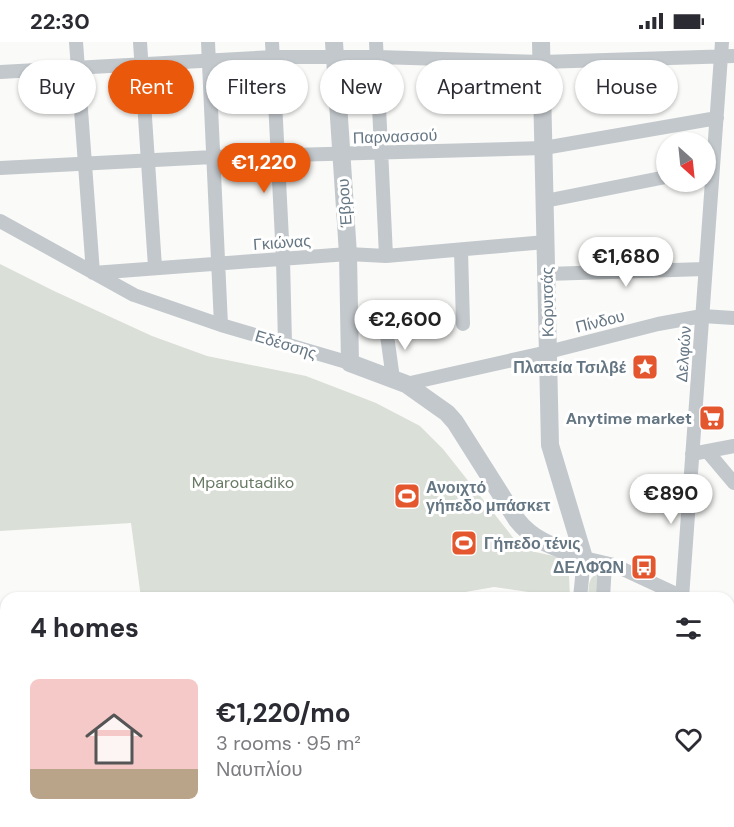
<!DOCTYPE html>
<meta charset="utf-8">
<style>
:root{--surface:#fff;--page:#f2f2f3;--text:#2b2b33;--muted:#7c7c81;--accent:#ea580c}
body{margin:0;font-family:"DM Sans",sans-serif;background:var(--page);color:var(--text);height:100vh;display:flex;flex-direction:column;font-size:22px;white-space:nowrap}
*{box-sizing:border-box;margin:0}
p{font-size:20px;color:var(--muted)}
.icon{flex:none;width:33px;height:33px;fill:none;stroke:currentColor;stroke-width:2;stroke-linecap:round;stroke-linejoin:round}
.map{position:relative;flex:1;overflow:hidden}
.sheet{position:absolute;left:0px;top:550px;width:735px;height:236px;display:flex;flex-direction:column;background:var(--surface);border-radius:18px 18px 0 0;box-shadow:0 2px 4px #0004}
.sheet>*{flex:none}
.hud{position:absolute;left:18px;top:18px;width:699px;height:54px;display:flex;gap:12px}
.needle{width:39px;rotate:153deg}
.fabs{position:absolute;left:656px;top:90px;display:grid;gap:12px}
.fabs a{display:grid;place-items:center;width:60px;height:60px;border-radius:50%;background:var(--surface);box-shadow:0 2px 4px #0004;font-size:30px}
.price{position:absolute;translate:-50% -51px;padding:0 14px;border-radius:21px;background:#fff;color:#222;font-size:20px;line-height:39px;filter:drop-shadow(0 2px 3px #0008)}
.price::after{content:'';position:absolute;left:50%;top:36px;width:18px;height:14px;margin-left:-9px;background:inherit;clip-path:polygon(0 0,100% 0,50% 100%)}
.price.current{background:var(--accent);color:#fff}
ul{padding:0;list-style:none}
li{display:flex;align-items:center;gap:18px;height:150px;padding:0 30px}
li span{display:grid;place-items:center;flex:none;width:168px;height:120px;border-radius:9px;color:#555}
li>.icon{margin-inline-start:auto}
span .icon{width:72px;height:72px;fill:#fffc;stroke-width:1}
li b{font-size:26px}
h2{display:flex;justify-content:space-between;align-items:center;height:72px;padding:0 30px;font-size:26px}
.chip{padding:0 21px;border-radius:27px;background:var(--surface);box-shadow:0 2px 4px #0004;font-size:21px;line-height:54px}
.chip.current{background:var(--accent);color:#fff}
.status{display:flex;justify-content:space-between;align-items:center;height:42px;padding:0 30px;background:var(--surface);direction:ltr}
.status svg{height:16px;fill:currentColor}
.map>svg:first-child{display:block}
</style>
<div class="status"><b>22:30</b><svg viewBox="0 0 49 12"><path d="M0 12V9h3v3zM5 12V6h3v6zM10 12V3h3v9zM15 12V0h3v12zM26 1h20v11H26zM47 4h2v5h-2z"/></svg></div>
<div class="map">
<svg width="734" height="785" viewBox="0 0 734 785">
<rect width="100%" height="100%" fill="#fafaf8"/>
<!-- green -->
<path fill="#dadfd7" d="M0,222l54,27 98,45 55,20 99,20 70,27 44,23 23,23 79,100 36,8 11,18 1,23 -76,-11 -63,11h-290l-10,-75 -131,8z
M598,532v24h-10c1,-9 -1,-21 10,-24z
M0,635l6,33v24l-6,1z
M144,780h50l-1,5h-49z"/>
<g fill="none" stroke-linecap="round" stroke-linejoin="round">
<!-- minor -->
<path stroke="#c3c8cc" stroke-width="14" d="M76,0l17,231 255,-19 38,2 160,-14
M140,0l15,225
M208,0l13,283
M272,0l11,217 2,85
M376,0l10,214
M0,30l274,-15h103l165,5 192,-6
M0,126l213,-11 331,-9 173,-30
M545,159l121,-24
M0,179l134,74 87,30 129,38
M461,208l2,74
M546,232l159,-5
M386,286l7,51
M406,342l142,-32 110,-28 44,-8 32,2
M707,409l27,32
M692,412l42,-8
M580,556l4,-40 30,7 71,33
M603,556l2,-35
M682,556l40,-556
M729,578l5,2
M558,785l1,-5
M582,785l1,-5
M655,785v-5"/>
<!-- tertiary -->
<path stroke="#c3c8cc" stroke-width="18" d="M334,0l14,212 2,109 56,21 41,29 8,9 62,98c18,23 42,28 67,38
M541,0l9,403 34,113"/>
</g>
<!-- icons -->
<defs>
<symbol id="sight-square" viewBox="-11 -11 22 22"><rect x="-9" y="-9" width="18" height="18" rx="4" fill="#e4572e" stroke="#fff"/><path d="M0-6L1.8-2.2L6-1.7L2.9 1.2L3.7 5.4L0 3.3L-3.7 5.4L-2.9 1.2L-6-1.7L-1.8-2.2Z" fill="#fff"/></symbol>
<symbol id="supermarket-square" viewBox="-11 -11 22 22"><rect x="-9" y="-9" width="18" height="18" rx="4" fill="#e4572e" stroke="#fff"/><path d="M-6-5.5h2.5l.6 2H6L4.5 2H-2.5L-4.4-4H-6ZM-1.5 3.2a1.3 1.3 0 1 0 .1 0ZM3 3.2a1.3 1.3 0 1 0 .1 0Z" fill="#fff"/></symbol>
<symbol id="stadium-square" viewBox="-11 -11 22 22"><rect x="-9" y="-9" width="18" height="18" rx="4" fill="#e4572e" stroke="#fff"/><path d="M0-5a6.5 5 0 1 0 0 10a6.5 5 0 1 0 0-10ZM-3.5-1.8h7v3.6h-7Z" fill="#fff"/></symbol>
<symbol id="bus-square" viewBox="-11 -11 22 22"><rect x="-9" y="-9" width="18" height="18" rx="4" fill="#e4572e" stroke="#fff"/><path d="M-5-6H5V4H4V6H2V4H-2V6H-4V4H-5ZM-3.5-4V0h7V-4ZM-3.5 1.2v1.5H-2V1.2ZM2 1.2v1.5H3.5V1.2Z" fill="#fff"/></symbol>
</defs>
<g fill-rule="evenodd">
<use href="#sight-square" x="630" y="310" width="30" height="30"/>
<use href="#supermarket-square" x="697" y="361" width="30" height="30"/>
<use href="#stadium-square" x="392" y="439" width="30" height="30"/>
<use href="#stadium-square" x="449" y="486" width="30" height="30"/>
<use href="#bus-square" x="629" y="510" width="30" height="30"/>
</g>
<g text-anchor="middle" stroke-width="6" stroke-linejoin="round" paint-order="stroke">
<!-- street labels -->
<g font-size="16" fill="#657683" stroke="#fff">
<text transform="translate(395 94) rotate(-2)" y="6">Παρνασσού</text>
<text transform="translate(344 161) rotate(-94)" y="6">Έβρου</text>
<text transform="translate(282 200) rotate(-4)" y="6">Γκιώνας</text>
<text transform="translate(547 260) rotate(-91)" y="6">Κορυτσάς</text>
<text transform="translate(600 279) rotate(-14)" y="6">Πίνδου</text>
<text transform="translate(286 302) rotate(17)" y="6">Εδέσσης</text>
<text transform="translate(683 312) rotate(-86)" y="6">Δελφών</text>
</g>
<!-- poi labels -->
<g font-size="16" font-weight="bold" fill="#657683" stroke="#fff" text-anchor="end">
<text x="626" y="331">Πλατεία Τσιλβέ</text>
<text x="692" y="382">Anytime market</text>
<text x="426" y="451" text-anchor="start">Ανοιχτό<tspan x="426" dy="18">γήπεδο μπάσκετ</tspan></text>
<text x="484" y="507" text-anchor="start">Γήπεδο τένις</text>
<text x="624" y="531">ΔΕΛΦΏΝ</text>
</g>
<!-- park labels -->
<g font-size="16" fill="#687a64" stroke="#fff">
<text x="243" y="446">Mparoutadiko</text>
</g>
</g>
</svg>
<div class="fabs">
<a><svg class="needle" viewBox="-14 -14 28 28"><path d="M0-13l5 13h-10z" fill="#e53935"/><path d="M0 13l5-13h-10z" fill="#7c7c81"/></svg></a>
</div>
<b class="price current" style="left:264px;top:152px">€1,220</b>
<b class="price" style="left:626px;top:246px">€1,680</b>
<b class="price" style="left:405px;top:309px">€2,600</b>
<b class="price" style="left:671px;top:483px">€890</b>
<div class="hud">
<a class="chip">Buy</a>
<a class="chip current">Rent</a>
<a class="chip">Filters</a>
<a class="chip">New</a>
<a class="chip">Apartment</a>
<a class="chip">House</a>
</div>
<section class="sheet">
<h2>4 homes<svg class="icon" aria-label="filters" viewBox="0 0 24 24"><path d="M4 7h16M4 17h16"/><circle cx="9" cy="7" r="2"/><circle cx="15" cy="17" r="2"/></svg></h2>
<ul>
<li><span style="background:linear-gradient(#f6c9c9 75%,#b9a48a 0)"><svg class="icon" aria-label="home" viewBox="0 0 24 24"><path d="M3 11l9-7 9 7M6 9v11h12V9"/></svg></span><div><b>€1,220/mo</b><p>3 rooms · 95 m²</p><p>Ναυπλίου</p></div><svg class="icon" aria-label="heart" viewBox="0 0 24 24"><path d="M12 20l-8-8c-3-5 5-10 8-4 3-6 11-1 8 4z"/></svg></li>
</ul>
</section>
</div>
